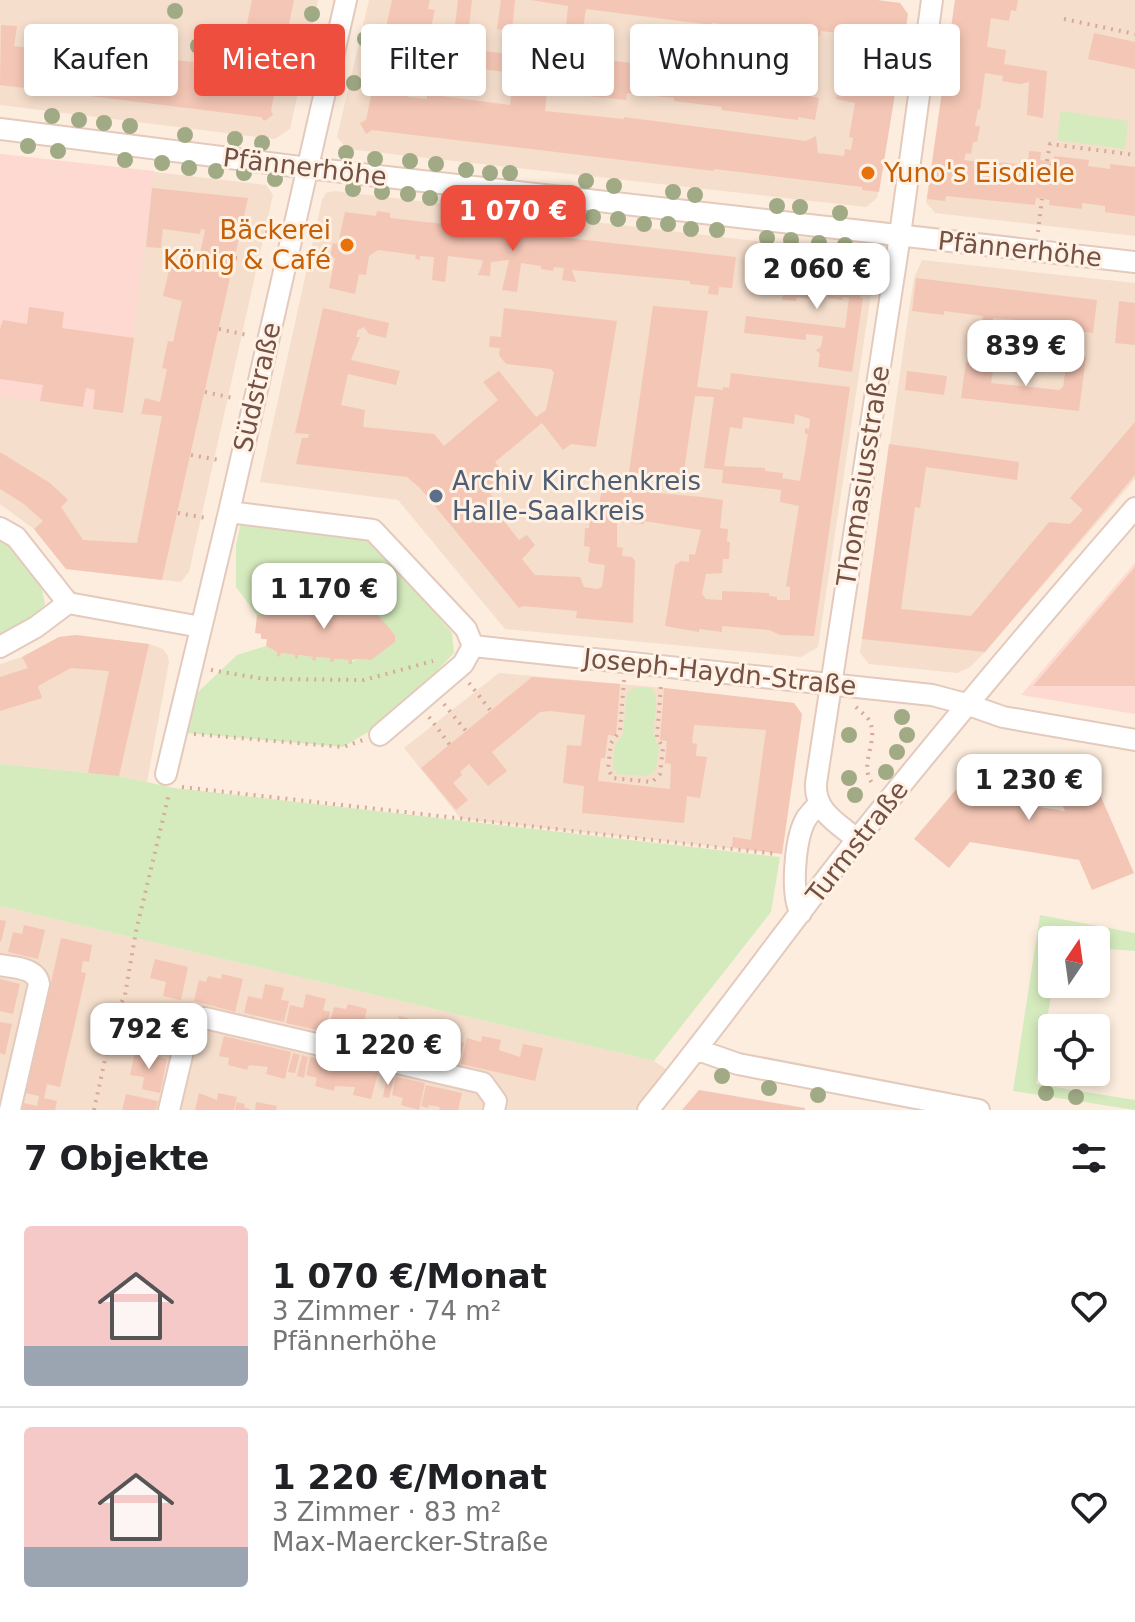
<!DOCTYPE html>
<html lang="de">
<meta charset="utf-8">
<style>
:root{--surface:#fff;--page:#f6f6f6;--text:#202124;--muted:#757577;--line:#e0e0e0;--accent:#ee4e3d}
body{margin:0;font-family:"DejaVu Sans",sans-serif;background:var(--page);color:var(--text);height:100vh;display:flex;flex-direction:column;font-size:30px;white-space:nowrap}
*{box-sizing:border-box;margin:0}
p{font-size:26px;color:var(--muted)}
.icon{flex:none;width:44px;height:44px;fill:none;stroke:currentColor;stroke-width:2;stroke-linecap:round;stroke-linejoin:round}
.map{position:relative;height:1110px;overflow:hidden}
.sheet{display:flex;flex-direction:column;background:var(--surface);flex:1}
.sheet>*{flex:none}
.banner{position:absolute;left:24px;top:24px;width:1088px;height:72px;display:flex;gap:16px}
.needle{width:52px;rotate:13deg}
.buttons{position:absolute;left:1038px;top:926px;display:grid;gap:16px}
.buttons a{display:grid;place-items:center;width:72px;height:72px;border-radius:8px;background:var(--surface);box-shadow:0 4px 12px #0003;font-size:40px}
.price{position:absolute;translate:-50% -68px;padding:0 18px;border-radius:16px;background:#fff;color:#222;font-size:26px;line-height:52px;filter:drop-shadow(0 2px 4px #0008)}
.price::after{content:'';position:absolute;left:50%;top:48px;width:24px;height:18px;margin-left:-12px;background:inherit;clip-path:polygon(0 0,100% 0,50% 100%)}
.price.on{background:var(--accent);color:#fff}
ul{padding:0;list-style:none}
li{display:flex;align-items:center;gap:24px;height:200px;padding:0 24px}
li+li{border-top:2px solid var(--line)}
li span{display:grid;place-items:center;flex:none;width:224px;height:160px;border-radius:8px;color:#555}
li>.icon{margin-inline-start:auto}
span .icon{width:96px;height:96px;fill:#fffc;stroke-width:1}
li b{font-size:34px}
h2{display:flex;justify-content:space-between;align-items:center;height:96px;padding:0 24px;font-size:34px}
.chip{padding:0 28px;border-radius:8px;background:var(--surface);box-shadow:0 4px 12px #0003;font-size:28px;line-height:72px}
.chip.on{background:var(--accent);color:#fff}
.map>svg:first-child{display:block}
</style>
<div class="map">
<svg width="1135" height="1110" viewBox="0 0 1135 1110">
<rect width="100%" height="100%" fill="#fdedde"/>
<!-- residential -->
<path fill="#f5decc" d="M0,0h318l-28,129 -15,10 -275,-34z
M369,0h507l24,3 8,11 -31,184 -11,9 -519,-58 -10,-12z
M955,0h180v236l-200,-23 -9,-11z
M0,154l266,31 7,10 -84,377 -8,10 -115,-13 -32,-40 -34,-25z
M334,191l523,62 18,14 -57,380 -17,10 -296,-28 -107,-129 -138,-18 62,-282 4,-7z
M922,260l213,23v196l-150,173 -15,15 -13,6 -88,-9 -9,-11 47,-329 7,-46z
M76,635l73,9 14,5 5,7 1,6 -22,120 -28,-6 -119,-12v-100l22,-7 37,-20z
M499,673l165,15 130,15 8,11 -20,140 -321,-35 -57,-71z
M0,906l654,155 22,15 -28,34h-648z"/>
<!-- commercial -->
<path fill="#fed9d1" d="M0,154l154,17 -31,242 -123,-17z
M1135,563v151l-114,-19z"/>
<!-- green -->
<path fill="#d5ebbd" d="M1061,111l67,10 -3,28 -68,-9z
M241,522l122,14 43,43 46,54 2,20 -64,66 -47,28 -157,-14 11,-40 40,-38 29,-9 11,6v4l3,1 1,-4 14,2 1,3 2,-3 15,2v3l3,1v-4l14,1v4h3l1,-3 15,1v3l8,-4 13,1 25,-25 -10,-9 -9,-16 -18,-2 -1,-5 -3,3 -14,-1 -1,-3 -3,3 -14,-2 -3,-3 -1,3 -14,-1 -3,-4v3l-15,-1 -2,-4 -2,5 -12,5v5h-7v4h-6l-21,-28v-42z
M0,538c34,13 39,34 45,66l-15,16 -30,17z
M635,687l17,1c11,18 -6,40 7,59l-3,23 -9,6 -30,-2 -4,-6 2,-24 8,-10 4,-41z
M0,764l119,12 55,12 606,69 -9,55 -117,149 -654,-155z
M1040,915l95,18v18l-39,-3v-8h-44l1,44 -17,100 99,16v10l-122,-19z"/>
<!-- building -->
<path fill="#f4c6b5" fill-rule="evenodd" d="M252,0h42l-23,110 2,5 -9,6 -3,-4 -261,-32 1,-60 16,1 -3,20 24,3 2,-20 29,3 -3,20 25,3 3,-22 28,4 -2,21 26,3 3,-21 14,2 -3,21 14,2 1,-5 19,2 -1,5 49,7 -3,-12z
M392,0h38l-2,9 7,1 -14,60 -7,-2 -6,29 19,2v-5l83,11 4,-32 -33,-4 3,-18 25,3 3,-22 53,8 -2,20 19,2 1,-5 48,6 1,-9 47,6v3l48,6 -1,4 86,12 -2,11 9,2 -4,22 -17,-3v3l-77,-10 1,-3 -48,-6v-3l-47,-5 -1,7 -48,-5 2,-16 -31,-4 -4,36 79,8v-2l182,24 10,-5 2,17 26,3 1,-7 6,1 2,-12 -4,-1 6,-34 -19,-4 2,-12 17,3 10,-45 -6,-1 3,-11 -4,-5 -11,-1v7l-26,-3 -1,5 -43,-6 -2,21 -14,-2 3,-16 -12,-2v-3l-40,-5v2l-126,-16 -3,19 -17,-2 2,-20 -37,-6h346l23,3 8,11 -29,178 -17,-2v-3l-148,-18v2l-342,-41 -6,4 -6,-11 6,-3z
M458,0h14l-3,26 -14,-1z
M501,0h14l-3,31 -15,-2z
M955,0h63l-2,11 -5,-1 -2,11 -18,-3 -4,29 19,3 -2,14 43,7 -4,47 -16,-3 2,-33 -9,2 -18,-3 1,-5 -18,-3 -5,37 -2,-1 -3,17h5l-3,16h-4l-2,12 -5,-1 -2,7 14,2 -1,6 18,2v-8l33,3 1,-14 12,1 -1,8 14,2v-6l35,4 -1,6 22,3v-5l25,3v49l-30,-4v-6l-23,-3v6l-33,-4 1,-5 -14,-2 -1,7 -89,-9 -1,5 -18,-2z
M1094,33l41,9v27l-47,-10z
M152,188l96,10 -86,382 -96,-11 -32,-40 9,-8 -19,-17 -24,-15v-37l50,31 18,17 -7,7 22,33 54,3 25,-127 -21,-2 4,-16 15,4 7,-33 -5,-1 6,-27 5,1 9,-41 -19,-5 8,-34 26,6 8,-38 -4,-1 -1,5 -37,-5 -2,19 -15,-1z
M377,211l13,2v5l346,39 -4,31 -13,-1 -1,8 -10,-1 1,-8 -19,-2v-3l-118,-11 4,12 -14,-2 2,-12 -10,-1 -1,4 -12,-2v-3l-20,-3 -4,29 -15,-2 7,-30 -18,2 -1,14 -12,-1 5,-13 -2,-2 -33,-4 -3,26 -13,-2 2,-23 -14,-1v4l-5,-1 1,-4 -38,-5 -9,6 -3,19 -7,-1 -4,20 -26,-6 6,-30 -5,-1 3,-14 5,1 7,-32 31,4z
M778,262l86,9 -4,27h3l-11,74 -34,-5 2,-13 -4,-4 5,-3 2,-11 -17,-2v6l-62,-7 2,-17 99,12 4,-30 -6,-1v3l-15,-2v-3l-13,-1 -1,5 -17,-2 -1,4 -14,-1 1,-5 -9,-1z
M916,278l181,22 -4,33 -17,-2v7l-30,-3 1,-7 -18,-1 -12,-3v-4l-24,-2 -3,26 -11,-1 4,-27 -39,-5v4l-32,-4z
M1119,301l16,2v42l-20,-2z
M653,306l55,5 -11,76 26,3v-3l6,1 2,-15 119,14 -36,249 -34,-1 -11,-5 -47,-4v6l-23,-3v3l-34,-6 10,-61 6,-4 8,1v-8l6,1 6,-25 -57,-9v3l-27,-2v25l6,1 -1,8 10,1 3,4 -2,62 -57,-5 1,-7 -54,-5 -4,2 -99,-120 -13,-11 -111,-13 6,-26h6l1,-4 -14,-1 28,-125 66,15 -3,15 -17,-4 -5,-7 -6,3 -2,7h4l-9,23 49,11 -4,14 -48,-11 -7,31 24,5 -2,17 71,7 10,12 54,-46 -15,-18 16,-11 37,46 10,-7 8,-37 -3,-4 -45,-5 -7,-9 1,-7 -11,-1 1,-11 11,1 3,-29 113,13 -21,126 -25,-3 -8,6 -21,-27 -47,39 14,17 -19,15 19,21 -6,5 16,20 8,-5 8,10 -13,14 13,16 45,2 4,10 13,2 5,-2 3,-22 -15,-2 -2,-2 2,-14 -6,-1 1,-18h4l1,-12 7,1 5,-29 100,9 21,3 -3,28 8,1 -1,13h3l-1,17h-6l-1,14 -16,1 -4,20 4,5 16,1v-9l47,2v3l8,1v3h13v-13l-4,-1 13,-80 -19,-4 1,-12 -59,-7 1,-13 -19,-2 10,-71 -19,-1 -12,82 -54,-6zM795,414l15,5 -1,10 -4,-1v6h3l-8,47 -18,-3 1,-5 -18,-2v-3l-41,-2 6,-39 12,2 1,-12 51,7z
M29,307l35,5 -2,16 72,10 -11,75 -30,-4 2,-19 -9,-2 -3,19 -43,-6 3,-16 -43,-6v-50l3,-9 24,4z
M1068,354l18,3 -7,54 -118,-13 5,-36 28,3 -3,18 68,7 4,-3z
M907,371l40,5 -3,19 -39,-5z
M1135,422v53l-150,177 -123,-13 27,-195 130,18 -2,18 -91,-13 -6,41 -5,-1 -14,102 70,7 78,-94 21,2 13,-14 -13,-12z
M1135,567v119h-102z
M284,596l2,4 15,1v-3h3v4l14,1 1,-3h3v3l14,2 4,-3v3l32,6 1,-2 22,26v7l-24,18 -14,-1 -5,1v4h-4l1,-4 -15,-1v3h-4v-4l-14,-1v4l-4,-1 1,-3 -15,-2v4l-3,-1v-3l-14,-2 -1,4 -3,-1v-4l-11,-6 1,-7h-6v-5l-6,-1 2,-18h6v-4h7v-5l12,-5z
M76,635l73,9 -30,132 -31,-3 21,-102 -38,-3 -33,18 4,12 -42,13v-34l28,-9 -6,-11 37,-20z
M532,677l88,7 -4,52 -8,-1 -3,23h-4l-3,23 72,8 1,-25 -6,-1 2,-22 -7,-1 4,-52 130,15 8,11 -20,140 -50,-7 1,-10 18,3 15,-110 -72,-5 -2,18 5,1 -1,12 11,1 -7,41 -13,-2 -3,27 -102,-10 2,-27 -21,-3 4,-38 14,1 4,-31 -35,-4 -10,1 -48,40 15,19 -19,15 -19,-22 -9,8 2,3 -9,8 15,17 -12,10 -35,-42z
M982,759l46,7 -28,35 65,10 -18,-42 45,7 42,97 -42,17 -13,-30 -109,-18 -21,26 -35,-29z
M0,920l6,1 -5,21 -1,-1z
M24,925l21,5 -7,29 -30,-7 5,-20 9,2z
M61,938l31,7 -3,17 -6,-1 -2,11 5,1 -12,54 -14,60 -13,-3 -3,14 13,3 -2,9h-33l2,-7 13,3 2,-10 -13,-3z
M155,959l33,8 -7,33 -18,-4 3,-14 -16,-4z
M222,974l21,5 -8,33 -41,-11 5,-21 7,2 2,-6 13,3z
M0,979l20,5 -7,30 -13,-3z
M265,984l19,4 -3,12 8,1 -5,21 -40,-9 4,-17 14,3z
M306,994l20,5 -3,11 7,2 -5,20 -39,-9 4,-18 13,3z
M348,1004l19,5 -8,31 -32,-7 7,-26 12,2z
M145,1011l32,8 -8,33 -18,-5 3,-13 -14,-4z
M399,1016l19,5 -2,10 8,2 1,-4 14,3 1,-6 19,5 -2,10 7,2 -5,21 -81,-19 6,-26 14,3z
M0,1022l12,2 -7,31 -5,-2z
M224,1036l67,16 -6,27 -19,-5 2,-7 -19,-2 -2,5 -19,-5 1,-7 -10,-2z
M482,1036l19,4 -2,10 21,7 3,-13 20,4 -8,33 -74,-17 6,-26 14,4z
M135,1052l32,7 -7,34 -18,-4 2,-12 -14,-2z
M293,1053l7,2 -5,18 -7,-1z
M302,1055l6,2 -4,21 -7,-2z
M310,1057l68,16 -7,26 -18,-4 2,-8 -20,-1 -1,5 -19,-5 2,-8 -11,-3z
M387,1076l7,2 -5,20 -6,-1z
M396,1077l29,6 -6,27 -18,-5 2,-7 -11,-3z
M426,1085l36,8 -4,17h-19l1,-3 -11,-2 -1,3 -7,-2z
M699,1090l106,18v2h-123z
M199,1093l18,7 1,-7 19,4 -3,13h-39z
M126,1094l32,7 -2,9h-34z
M237,1102l8,2 -1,3 8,3h-17z
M256,1102l21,4 -1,4h-21z"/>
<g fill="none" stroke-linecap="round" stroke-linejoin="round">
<defs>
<path id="minor" d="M0,129l308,39 827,94
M229,512l144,18 93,99 7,17 -10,18 -83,71
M0,528l16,9 52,66 133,24
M473,646l459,49 34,9 37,13 132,23
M0,647l36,-20 32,-24
M166,774l63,-262 117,-512
M857,839c-20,-16 -43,-28 -41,-56l84,-548 32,-235
M801,913c-11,-18 -6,-75 5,-94 3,-5 9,-10 12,-15
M0,965c14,3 36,2 39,19l-29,126
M698,1050l40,14 241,46
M169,1110l20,-84 16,-8 278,65 13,18 -2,9
M648,1110c73,-89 139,-183 211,-273 90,-112 182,-221 276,-329"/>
</defs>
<!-- minor casing -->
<use href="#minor" stroke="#e3cabd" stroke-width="24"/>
<!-- path -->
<path stroke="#d8a998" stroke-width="4" stroke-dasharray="2 6" stroke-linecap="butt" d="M1064,19l71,15
M1047,161l3,-17 85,11
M242,226l29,6
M1038,232l4,-33
M235,258l28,7
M219,329l28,6
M205,392l28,6
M191,455l28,5
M178,513l28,5
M211,670l53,9 100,1 69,-19
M624,680l-4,51 -9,12 -3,26 5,9 39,4 8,-8 3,-26 -6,-11 4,-52
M469,683l22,28
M444,704l22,27
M856,707c5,5 12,10 14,15 9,21 -14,46 5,64
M429,717l21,28
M194,734l149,13 20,-7
M182,787l595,67
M94,1110l20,-92 11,-23 11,-64 33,-137"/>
<!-- minor -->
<use href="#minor" stroke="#fff" stroke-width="20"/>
</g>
<!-- trees -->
<g fill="#a0aa84">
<circle cx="175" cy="11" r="8"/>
<circle cx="312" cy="14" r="8"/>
<circle cx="365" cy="39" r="8"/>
<circle cx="198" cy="46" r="8"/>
<circle cx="300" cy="68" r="8"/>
<circle cx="354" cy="83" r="8"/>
<circle cx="52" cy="116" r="8"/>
<circle cx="79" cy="120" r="8"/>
<circle cx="104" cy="123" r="8"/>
<circle cx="130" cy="126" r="8"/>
<circle cx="185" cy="135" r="8"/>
<circle cx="235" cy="139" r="8"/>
<circle cx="262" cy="143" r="8"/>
<circle cx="28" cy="146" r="8"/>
<circle cx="58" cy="151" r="8"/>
<circle cx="346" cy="153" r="8"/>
<circle cx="375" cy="159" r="8"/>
<circle cx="125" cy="160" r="8"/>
<circle cx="410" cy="161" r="8"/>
<circle cx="162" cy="163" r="8"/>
<circle cx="436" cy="164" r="8"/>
<circle cx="189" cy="168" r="8"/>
<circle cx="466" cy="170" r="8"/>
<circle cx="216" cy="171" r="8"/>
<circle cx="244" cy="173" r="8"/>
<circle cx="490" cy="173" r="8"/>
<circle cx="510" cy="173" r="8"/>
<circle cx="275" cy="179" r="8"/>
<circle cx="586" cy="181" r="8"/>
<circle cx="614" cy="186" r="8"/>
<circle cx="353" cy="189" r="8"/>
<circle cx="382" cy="192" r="8"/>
<circle cx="673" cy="192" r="8"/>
<circle cx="408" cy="194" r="8"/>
<circle cx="695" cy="195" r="8"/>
<circle cx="430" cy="198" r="8"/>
<circle cx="462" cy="202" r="8"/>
<circle cx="486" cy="205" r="8"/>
<circle cx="777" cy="206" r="8"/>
<circle cx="509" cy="207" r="8"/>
<circle cx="800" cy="207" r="8"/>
<circle cx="539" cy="212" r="8"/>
<circle cx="840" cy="213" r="8"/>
<circle cx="565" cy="214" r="8"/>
<circle cx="593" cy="217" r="8"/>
<circle cx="618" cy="219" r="8"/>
<circle cx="644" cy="224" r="8"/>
<circle cx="668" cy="224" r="8"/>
<circle cx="691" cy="229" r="8"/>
<circle cx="717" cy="230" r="8"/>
<circle cx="767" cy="238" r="8"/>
<circle cx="791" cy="240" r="8"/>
<circle cx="819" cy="243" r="8"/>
<circle cx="845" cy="245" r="8"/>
<circle cx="902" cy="717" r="8"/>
<circle cx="849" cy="735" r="8"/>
<circle cx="907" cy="735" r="8"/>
<circle cx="897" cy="752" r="8"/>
<circle cx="886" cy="772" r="8"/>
<circle cx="849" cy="778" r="8"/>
<circle cx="855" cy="795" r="8"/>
<circle cx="722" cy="1076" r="8"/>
<circle cx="769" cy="1088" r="8"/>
<circle cx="1046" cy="1093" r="8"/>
<circle cx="818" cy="1095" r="8"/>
<circle cx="1076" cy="1097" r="8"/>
</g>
<!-- markers -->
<g fill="#e8710a" stroke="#fff2e5" stroke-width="3">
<circle cx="868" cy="173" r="8"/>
<circle cx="347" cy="245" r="8"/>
</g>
<circle fill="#5c6f8a" stroke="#fff2e5" stroke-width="3" cx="436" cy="496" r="8"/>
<g text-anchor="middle" stroke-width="6" stroke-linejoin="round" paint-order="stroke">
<!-- street labels -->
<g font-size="26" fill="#745045" stroke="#fff2e5">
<text transform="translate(305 167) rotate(7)" y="9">Pfännerhöhe</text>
<text transform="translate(1020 249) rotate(6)" y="9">Pfännerhöhe</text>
<text transform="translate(257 387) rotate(-77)" y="9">Südstraße</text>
<text transform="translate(863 476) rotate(-81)" y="9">Thomasiusstraße</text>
<text transform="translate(720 672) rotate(6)" y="9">Joseph-Haydn-Straße</text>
<text transform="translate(857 842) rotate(-52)" y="9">Turmstraße</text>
</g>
<!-- food labels -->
<g font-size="26" fill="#c56008" stroke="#fff2e5" text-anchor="start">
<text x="884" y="182">Yuno's Eisdiele</text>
<text x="331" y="239" text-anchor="end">Bäckerei<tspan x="331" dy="30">König &amp; Café</tspan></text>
</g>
<!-- service labels -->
<g font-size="26" fill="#4e5e75" stroke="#fff2e5" text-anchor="start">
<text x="452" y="490">Archiv Kirchenkreis<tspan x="452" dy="30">Halle-Saalkreis</tspan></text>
</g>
</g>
</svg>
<div class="buttons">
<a><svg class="needle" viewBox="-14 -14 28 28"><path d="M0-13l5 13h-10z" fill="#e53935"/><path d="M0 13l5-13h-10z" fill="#757577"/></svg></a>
<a><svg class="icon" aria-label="locate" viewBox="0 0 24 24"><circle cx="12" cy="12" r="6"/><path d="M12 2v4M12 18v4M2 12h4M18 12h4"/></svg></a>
</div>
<b class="price on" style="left:513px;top:253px">1 070 €</b>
<b class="price" style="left:817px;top:311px">2 060 €</b>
<b class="price" style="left:1026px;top:388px">839 €</b>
<b class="price" style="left:324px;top:631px">1 170 €</b>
<b class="price" style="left:1029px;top:822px">1 230 €</b>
<b class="price" style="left:149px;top:1071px">792 €</b>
<b class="price" style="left:388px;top:1087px">1 220 €</b>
<div class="banner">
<a class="chip">Kaufen</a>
<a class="chip on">Mieten</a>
<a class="chip">Filter</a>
<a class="chip">Neu</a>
<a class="chip">Wohnung</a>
<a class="chip">Haus</a>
</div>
</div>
<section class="sheet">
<h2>7 Objekte<svg class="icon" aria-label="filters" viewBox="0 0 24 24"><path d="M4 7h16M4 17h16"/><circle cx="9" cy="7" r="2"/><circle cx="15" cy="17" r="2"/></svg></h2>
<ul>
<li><span style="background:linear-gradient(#f6c9c9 75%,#9aa5b1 0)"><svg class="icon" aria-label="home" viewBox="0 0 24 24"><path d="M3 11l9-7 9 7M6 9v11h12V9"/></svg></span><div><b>1 070 €/Monat</b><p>3 Zimmer · 74 m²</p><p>Pfännerhöhe</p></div><svg class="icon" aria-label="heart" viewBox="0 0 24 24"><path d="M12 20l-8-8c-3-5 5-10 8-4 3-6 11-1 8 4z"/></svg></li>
<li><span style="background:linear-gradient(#f6c9c9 75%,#9aa5b1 0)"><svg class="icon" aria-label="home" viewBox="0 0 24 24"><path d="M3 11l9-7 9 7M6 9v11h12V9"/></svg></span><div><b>1 220 €/Monat</b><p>3 Zimmer · 83 m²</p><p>Max-Maercker-Straße</p></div><svg class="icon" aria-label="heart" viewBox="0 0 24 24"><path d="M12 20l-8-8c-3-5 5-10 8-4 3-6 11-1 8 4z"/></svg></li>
</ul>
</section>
